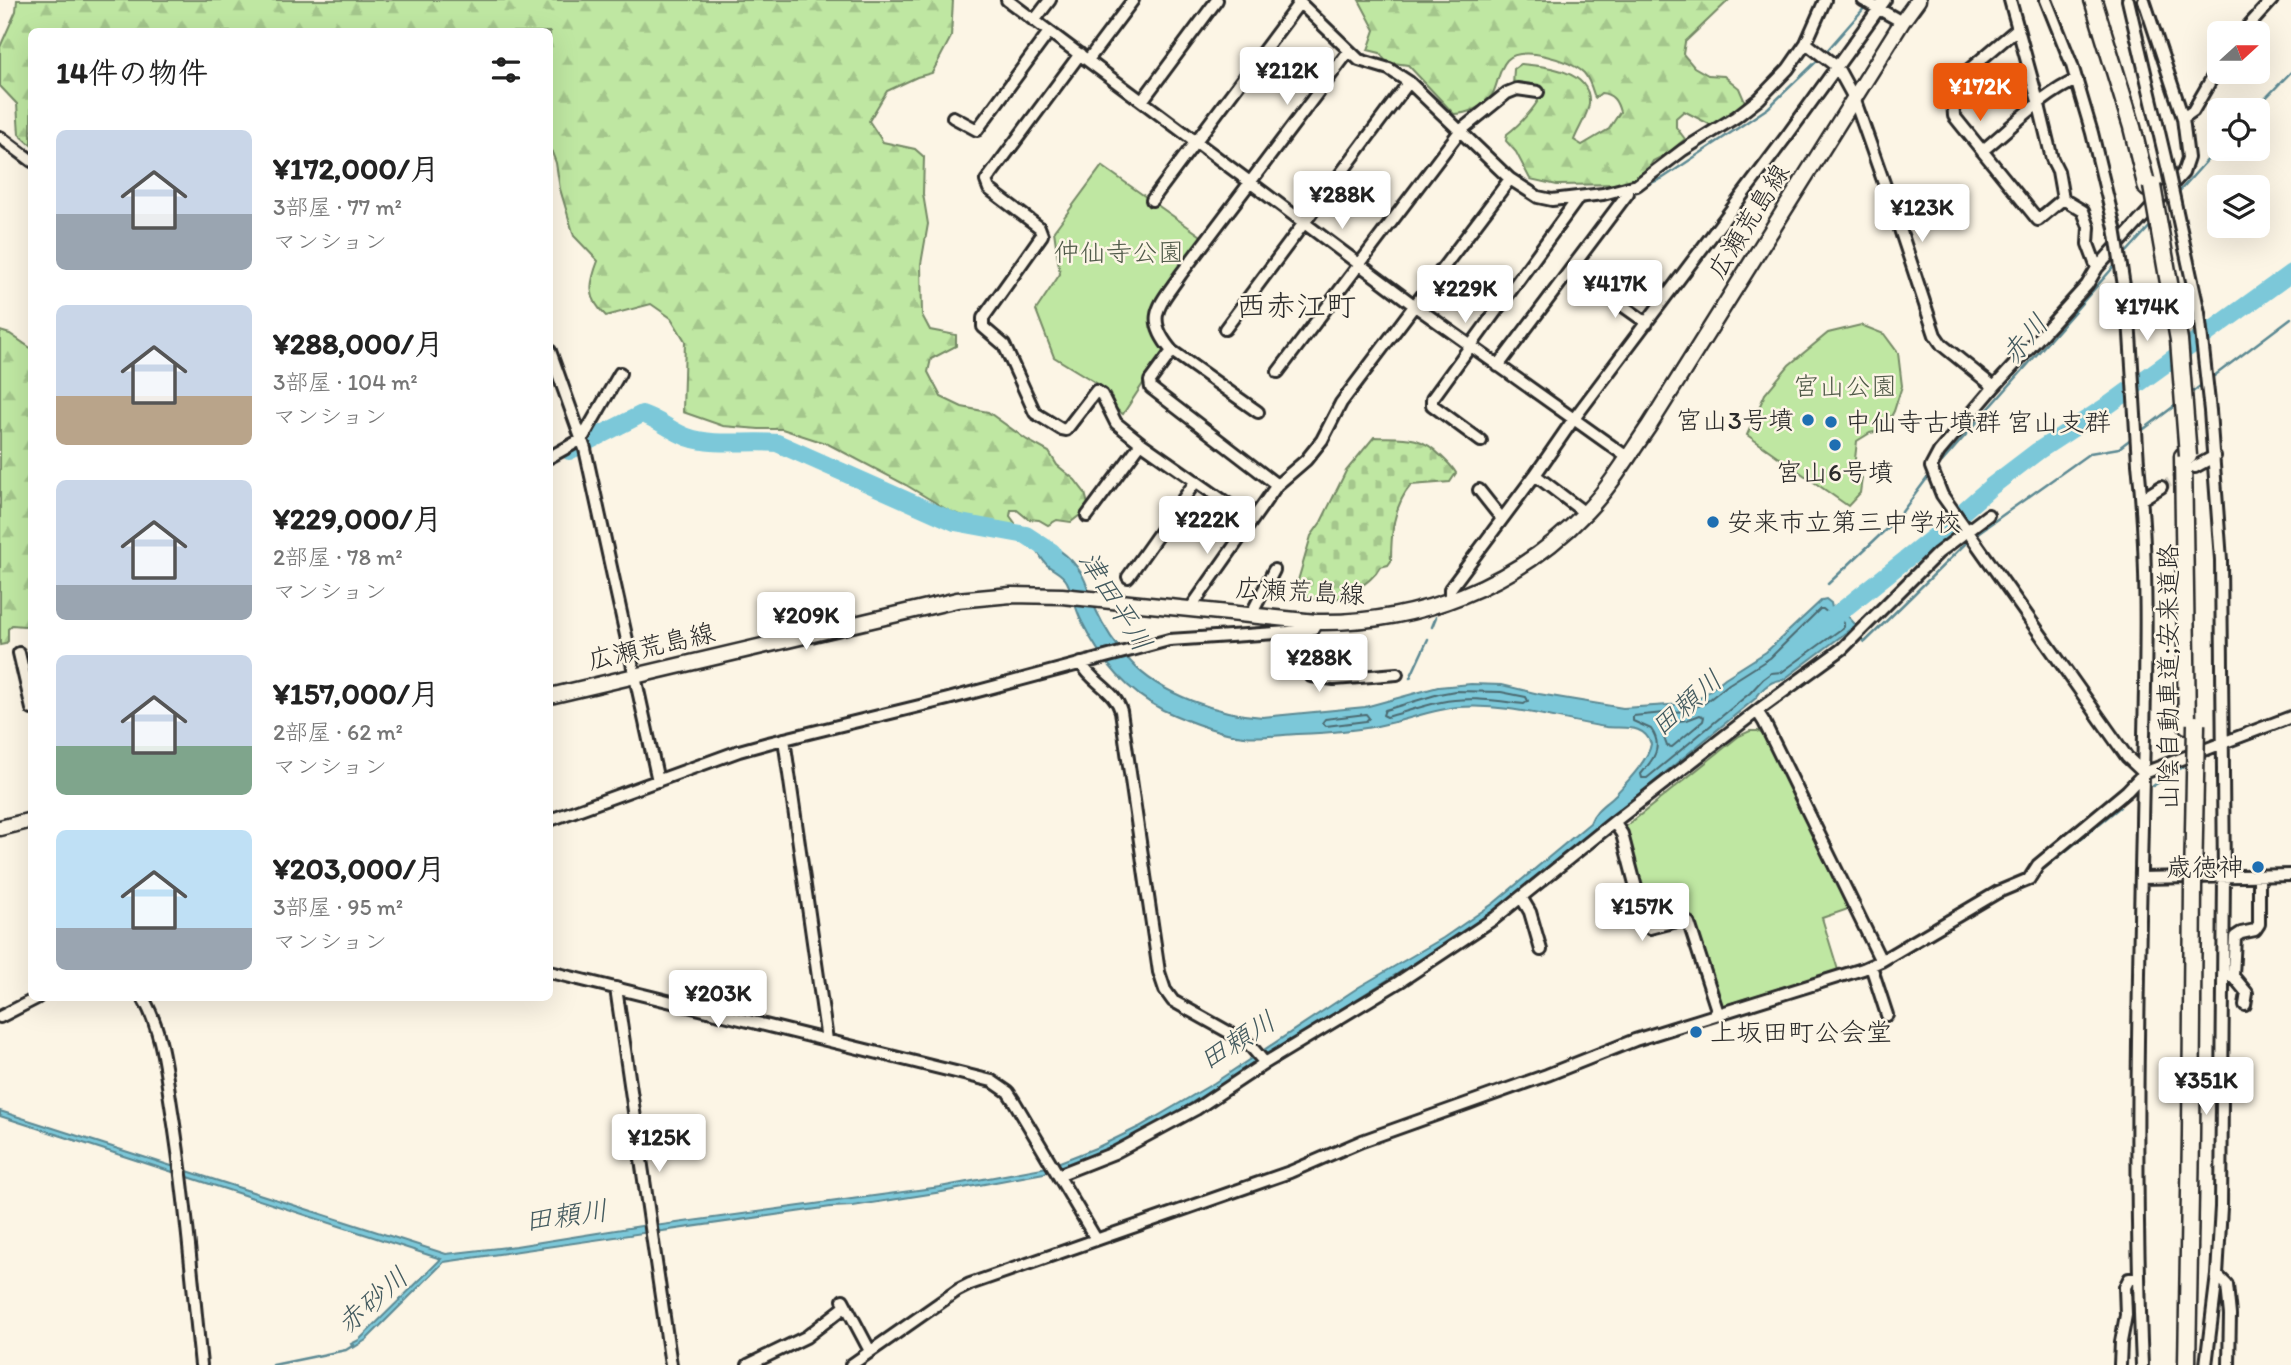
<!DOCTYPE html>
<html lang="ja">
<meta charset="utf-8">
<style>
:root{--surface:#fff;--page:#f6f6f6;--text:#222;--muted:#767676;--accent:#ea580c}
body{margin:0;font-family:Itim,"Klee One",sans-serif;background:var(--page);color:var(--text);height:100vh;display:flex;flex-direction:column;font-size:26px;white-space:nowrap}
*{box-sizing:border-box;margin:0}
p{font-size:23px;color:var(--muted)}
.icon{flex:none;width:38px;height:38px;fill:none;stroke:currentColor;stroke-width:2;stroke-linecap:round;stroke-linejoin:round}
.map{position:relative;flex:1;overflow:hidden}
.drawer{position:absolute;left:28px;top:28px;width:525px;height:973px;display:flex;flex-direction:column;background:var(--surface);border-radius:10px;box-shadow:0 7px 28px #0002}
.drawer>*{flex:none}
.needle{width:46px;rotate:69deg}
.tools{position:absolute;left:2207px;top:21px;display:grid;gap:14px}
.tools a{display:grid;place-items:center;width:63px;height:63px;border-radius:10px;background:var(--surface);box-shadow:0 7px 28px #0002;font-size:35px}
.price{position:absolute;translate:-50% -60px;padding:0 16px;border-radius:7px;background:#fff;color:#222;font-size:23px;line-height:46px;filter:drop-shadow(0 2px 4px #0008)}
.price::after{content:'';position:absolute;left:50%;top:42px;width:21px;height:16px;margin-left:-10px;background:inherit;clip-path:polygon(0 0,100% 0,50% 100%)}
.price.selected{background:var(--accent);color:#fff}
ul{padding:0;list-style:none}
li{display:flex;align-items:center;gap:21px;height:175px;padding:0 28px}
li span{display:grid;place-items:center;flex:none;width:196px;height:140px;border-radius:10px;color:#555}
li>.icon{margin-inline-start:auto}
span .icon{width:84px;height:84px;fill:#fffc;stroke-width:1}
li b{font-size:30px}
h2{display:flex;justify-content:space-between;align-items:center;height:84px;padding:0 28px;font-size:30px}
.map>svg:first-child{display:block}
</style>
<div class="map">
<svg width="2291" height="1365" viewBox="0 0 2291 1365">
<defs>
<pattern id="forest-firs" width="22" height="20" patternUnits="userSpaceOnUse" patternTransform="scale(1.75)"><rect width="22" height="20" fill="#bfe7a2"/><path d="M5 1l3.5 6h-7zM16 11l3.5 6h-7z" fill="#a4c68c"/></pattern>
<pattern id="cemetery-stones" width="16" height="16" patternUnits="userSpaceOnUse" patternTransform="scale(1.75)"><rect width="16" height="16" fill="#bfe7a2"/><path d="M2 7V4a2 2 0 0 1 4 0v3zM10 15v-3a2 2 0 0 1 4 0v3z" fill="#a4c68c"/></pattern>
</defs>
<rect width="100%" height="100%" fill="#fcf5e5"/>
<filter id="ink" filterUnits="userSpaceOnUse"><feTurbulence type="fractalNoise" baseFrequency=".0143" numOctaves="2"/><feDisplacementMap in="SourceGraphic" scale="14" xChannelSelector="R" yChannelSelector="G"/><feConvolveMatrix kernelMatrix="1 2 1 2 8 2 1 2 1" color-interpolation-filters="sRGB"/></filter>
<g filter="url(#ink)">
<!-- forest -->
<path fill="url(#forest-firs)" stroke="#758966" stroke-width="2" d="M17,0h936l-2,37 -19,36 -15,4 -30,14 -18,30 14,21 32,7 9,8 -1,37 5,30 -7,40 1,51 8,15 26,5v11l-25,13 -3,13 13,25 21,10 26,5 39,28 22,12 8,13 18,15 10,13 4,15 -18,14 -14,-2 -9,5 -9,-5 -11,-1 -11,-9h-6l-1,6 5,7 -1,5 -19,-2 -44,-14 -45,-27 -78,-41 -46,-15h-23l-36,-3 -40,-14 2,-71 -14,-23 -20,-14 -45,12c-19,-18 -17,-32 -8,-55l-24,-25 -14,-47 -4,-26 -6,-16v-115h-518l-1,113 -12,-11 -2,-30 -17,-18v-39l16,-36z
M1359,0h370l-44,42 -2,12 11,13 14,8 16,1 15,12 6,14 -13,13 -19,11 -29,-15 -8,7v9l9,12 -18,15 -14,7 -9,15 -20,8 -67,1 -27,-6 -14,-27 -10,-11 1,-7c11,-8 35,-32 35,-45l-11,-4h-18l1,-16 7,-5c23,2 71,6 68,40 -1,11 -11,25 -15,36l8,5 27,-16 11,-17c-3,-11 -7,-18 -19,-19l-6,5c-3,-9 -5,-18 -11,-25 -13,-13 -63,-28 -77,-13 -9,10 -9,25 -15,35 -8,12 -25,19 -38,19l-46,-49 -22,-3 -6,-9 -12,-3 7,-20z
M0,331l10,3 22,15 -1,276 -7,1 -12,-1 -4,4v12l-3,3 -5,1z"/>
<!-- cemetery -->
<path fill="url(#cemetery-stones)" stroke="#758966" stroke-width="2" d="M1374,437c29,1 46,-3 67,19 6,6 11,10 15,17l-6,9 -39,3c-18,21 -20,50 -20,76l-3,4 -8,2c-7,14 -23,21 -34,31l-36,1 -11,-4 -2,-11 14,-48 10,-14 25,-51z"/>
<!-- park -->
<path fill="#bfe7a2" stroke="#758966" stroke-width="2" d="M1102,166l102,72 -50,69 11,43 -42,64 -7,-5 -6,-15 -12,-10 -44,-27 -18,-47 24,-36 -6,-43z
M1861,325l23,9 14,19 4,33 -8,25 -10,19 -14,3 -13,8 -3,27 8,10 -2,15 -12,13 -101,-71 18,-41 24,-29 39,-32z
M1750,731h8l7,5 86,172 -29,10 16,52 -119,37 -28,-88 -5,-3 -33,10 -5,-4 -24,-94 115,-92z"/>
<!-- water -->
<path fill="#7bc8d9" stroke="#5b8993" stroke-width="2" d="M1030,538c20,3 40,17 51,35 7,11 9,24 14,35 9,20 21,38 36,54 28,32 90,53 132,55l102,-10 73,-20 33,-3 31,1 37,9 84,14 61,-4 18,-7 23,-19 41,-26 56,-52 4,-1 5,4 1,5 5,-4 19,21 -73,55c-12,0 -20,7 -27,18l-262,215 -333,209 -44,24 -57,23 -3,-6 41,-16 41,-20 75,-44 145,-96 84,-49 51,-35 96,-80c5,-14 16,-19 26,-29 10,-11 33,-35 35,-50 -7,-21 -28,-15 -45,-17 -49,-7 -97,-24 -147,-20 -25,2 -48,12 -73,17 -29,7 -59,9 -89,10 -18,1 -36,4 -53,2 -27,-3 -57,-15 -81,-26 -37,-19 -63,-51 -81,-88 -7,-13 -9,-28 -15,-40 -5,-9 -13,-11 -20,-17 -7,-7 -12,-19 -17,-27z
M0,1111l446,143 70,-8 125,-20 9,-1v7l-206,30 -78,78 -13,8 -2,-4 8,-4 82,-81 -441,-143z
M1047,1167l2,4 -5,2 -102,19 -89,14 -22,1 -176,25 -1,-6 286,-39z"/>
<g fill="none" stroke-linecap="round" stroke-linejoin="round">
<!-- shore -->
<path stroke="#4b6a71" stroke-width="2" d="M1820,609h3l6,5 8,1 7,8v4l-62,45 -11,1 -8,6 -13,14 -103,85h-5l-1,-4c12,-14 23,-27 10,-45l-18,-8v-5l52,-5 20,-8 24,-19 41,-26z
M1455,691l46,1 25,5 2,4 -4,3c-27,-3 -56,-8 -83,-2 -19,4 -36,10 -54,15l-4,-2 2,-5 54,-16z
M1366,714l3,4 -3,3 -40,5 -4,-3 3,-4z
M1700,715l4,2 -1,4 -31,26 -5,-1 -7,-19 1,-4 26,-3z"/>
<!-- stream -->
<path stroke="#5b8993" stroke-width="2.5" d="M1824,54l42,-48
M2254,110l37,-38
M1641,187l22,-9 105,-70 51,-49
M2177,194l42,-47
M2124,255l29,-32
M2210,379l81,-61
M2190,394l14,-11
M2140,432l37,-28
M1942,462l176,-200
M1979,532l111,-79 29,-5 13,-10
M1828,584l68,-64 32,-43
M1432,627l4,-10
M1857,637l8,5 101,-99
M1410,678l18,-39
M2235,745l56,-21
M2153,786l35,-23
M2040,872l80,-65
M273,1365l73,-15 8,-5"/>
<!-- river -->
<path stroke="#7bc8d9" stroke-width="18" d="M569,451l73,-37c16,5 29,17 45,23 28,10 61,3 90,6l178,79 71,13 26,17
M1825,624l109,-87 58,-51 46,-35 72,-47 181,-131"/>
<!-- minor-tunnel -->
<path stroke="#d2cdc0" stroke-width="10" stroke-dasharray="10 5" stroke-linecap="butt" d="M2161,487l25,-14"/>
<defs>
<path id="minor" d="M1007,0l408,306 212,151
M1297,0l62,60 30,9 20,13 101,97 28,18 14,3 51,-6 34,-9 46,-35 53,-33 23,-18 29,-30 18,-26 19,-43
M1863,0l39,22
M2010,0l29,105 13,54 6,12 5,28 20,12 6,16 -1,17 9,24
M2046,0l26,65 20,68 23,95
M2128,0l39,166
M2144,0l39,118
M1034,21l16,-21
M2017,29l-65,55 2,32 84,104 25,-21
M2242,33l30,-33
M1806,43l31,24 17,31 44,125 37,112 7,10 52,42
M1080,54l-94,127 3,8 50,38 3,8 -59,83v9l21,18 31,68 26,16 5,1 30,-39 6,4 14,28 25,20 110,77
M1088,60l45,-60
M1142,101l75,-101
M953,117l24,13 72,-98
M0,137l32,24
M1982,151c26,-21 65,-60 95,-71
M1152,200l145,-194
M1602,291l45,32
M1225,329l184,-247
M550,351l35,98 73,332
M1172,351l86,61
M1498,366l130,-173 -1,-4
M1278,372l182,-241 47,-38 10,-4 21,3
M1481,441l-49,-36v-6l147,-202
M550,457l32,-18 38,-66
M2138,463c13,118 6,242 4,361 -4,180 -8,361 0,541
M2195,467l20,-11
M1535,475l50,38
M1277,485l-126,-97 -1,-7 22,-30c-29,-34 -12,-46 9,-77l168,-223
M1479,490l23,29
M2142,499l19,-12
M1087,516l54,-73
M1128,577l68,-96
M1450,601v-12l85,-114 38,-55 216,-287 96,-133
M1190,609l87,-124 29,-25 16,-20 19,-37 169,-224
M1251,615l23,-45
M1305,631l2,39 4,6 23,3 63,-5
M19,653l13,56
M1081,663c10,19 34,27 40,48l38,261 6,18 8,11 75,42 17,20
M1757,711l7,11 117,239
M784,739l43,301
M2144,773l-17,-16 -185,-262 -11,-28 8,-15 55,-65 93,-102 10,-17 86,-95 5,-15 -5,-40 10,-7 26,-45
M550,820l189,-69 29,-8 180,-44 221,-59 136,-9 9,-3 2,-6
M1614,822l8,12 24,92 4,2 31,-8 8,3 29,90
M2141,878l150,-3
M1521,897l9,15 11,38
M1871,966l16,49
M550,972l442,109 16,11 6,9 82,138
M2223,976h10l2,-39 6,-4 14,-3 4,-6v-48
M2233,976l14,17 -2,12
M616,988l55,377
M143,998c19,32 22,70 28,107 14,86 21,173 30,260
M0,1017l37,-19
M1058,1175l56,-22 82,-44 69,-46 134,-81 96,-64 119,-96 147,-114 81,-59 96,-96 50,-38
M2217,1275l10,10 3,30 -1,50
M843,1300l27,51
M748,1365l58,-28 40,-31
M851,1365l107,-75 12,-6 320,-112 72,-31 185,-66 88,-35 228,-71 18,-8 117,-69 31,-13 9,-14 89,-74 17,-18 147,-56
M2120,1365l1,-23 5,-27 -1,-28 4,-8h8
M2206,1365l11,-90 4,-68 3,-330 -3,-317 -11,-149"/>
<path id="major" d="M550,696l407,-96 54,-5 51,1 254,26c101,2 200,-36 270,-110 25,-26 43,-57 63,-86l253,-404 16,-22
M0,828l32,-8"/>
<path id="highway" d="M2093,0l39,127 15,61
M2183,456l4,269
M2187,1365l4,-229 2,-251"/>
</defs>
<!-- minor casing -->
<use href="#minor" stroke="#2b2b2b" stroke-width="16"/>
<!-- major casing -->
<use href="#major" stroke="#2b2b2b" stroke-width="19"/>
<!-- highway casing -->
<use href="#highway" stroke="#2b2b2b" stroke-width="21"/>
<!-- minor -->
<use href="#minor" stroke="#fcf5e5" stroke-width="10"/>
<!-- major -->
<use href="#major" stroke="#fcf5e5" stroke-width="14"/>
<!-- highway -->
<use href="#highway" stroke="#fcf5e5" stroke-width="16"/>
<defs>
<path id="minor-bridge" d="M2167,166l32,147 11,98
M2115,228l14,90 9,145"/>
<path id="highway-bridge" d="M2152,186l27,154 9,116
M2193,885l3,-161"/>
</defs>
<!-- minor-bridge casing -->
<use href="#minor-bridge" stroke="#2b2b2b" stroke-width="16" stroke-linecap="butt"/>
<!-- highway-bridge casing -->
<use href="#highway-bridge" stroke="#2b2b2b" stroke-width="21" stroke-linecap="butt"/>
<!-- minor-bridge -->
<use href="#minor-bridge" stroke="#fcf5e5" stroke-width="10"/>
<!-- highway-bridge -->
<use href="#highway-bridge" stroke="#fcf5e5" stroke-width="16"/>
</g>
</g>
<!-- markers -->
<g fill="#1f6fb2" stroke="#fcf5e5" stroke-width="2.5">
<circle cx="1808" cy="420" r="7"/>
<circle cx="1831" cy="422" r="7"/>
<circle cx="1835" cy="445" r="7"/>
<circle cx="1713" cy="522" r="7"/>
<circle cx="2258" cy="867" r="7"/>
<circle cx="1696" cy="1032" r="7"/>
</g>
<g text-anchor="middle" stroke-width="5" stroke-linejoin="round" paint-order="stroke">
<!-- street labels -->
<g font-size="26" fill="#2b2b2b" stroke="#fcf5e5">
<text transform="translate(1748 221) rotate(-58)" y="9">広瀬荒島線</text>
<text transform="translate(1300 591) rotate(3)" y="9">広瀬荒島線</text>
<text transform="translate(651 646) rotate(-13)" y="9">広瀬荒島線</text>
<text transform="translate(2168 677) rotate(-90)" y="9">山陰自動車道;安来道路</text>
</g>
<!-- park labels -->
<g font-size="26" fill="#505a49" stroke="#fcf5e5">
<text x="1119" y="261">仲仙寺公園</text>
<text x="1845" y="395">宮山公園</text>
</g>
<!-- poi labels -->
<g font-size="26" fill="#2b2b2b" stroke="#fcf5e5" text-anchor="start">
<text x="1794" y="429" text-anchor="end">宮山3号墳</text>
<text x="1845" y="431">中仙寺古墳群 宮山支群</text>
<text x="1835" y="481" text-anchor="middle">宮山6号墳</text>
<text x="1727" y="531">安来市立第三中学校</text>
<text x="2244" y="876" text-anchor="end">歳徳神</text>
<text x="1710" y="1041">上坂田町公会堂</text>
</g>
<!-- water labels -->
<g font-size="28" font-style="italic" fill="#435a5f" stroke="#fcf5e5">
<text transform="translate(2024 339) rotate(-49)" y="10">赤川</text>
<text transform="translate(1116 601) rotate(58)" y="10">津田平川</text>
<text transform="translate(1686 703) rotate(-41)" y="10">田頼川</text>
<text transform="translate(1237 1040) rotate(-32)" y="10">田頼川</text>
<text transform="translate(566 1215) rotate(-8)" y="10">田頼川</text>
<text transform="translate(372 1300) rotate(-41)" y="10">赤砂川</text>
</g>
<!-- quarter labels -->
<g font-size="30" fill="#2b2b2b" stroke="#fcf5e5">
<text x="1296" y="316">西赤江町</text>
</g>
</g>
</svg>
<div class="tools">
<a><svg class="needle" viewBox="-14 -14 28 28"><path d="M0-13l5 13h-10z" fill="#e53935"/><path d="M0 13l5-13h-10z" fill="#767676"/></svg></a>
<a><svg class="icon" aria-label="locate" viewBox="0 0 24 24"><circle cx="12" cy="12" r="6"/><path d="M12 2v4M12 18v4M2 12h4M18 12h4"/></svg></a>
<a><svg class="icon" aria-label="layers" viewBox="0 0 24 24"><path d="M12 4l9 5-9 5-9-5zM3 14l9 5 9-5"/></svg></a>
</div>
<b class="price" style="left:1287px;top:107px">¥212K</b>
<b class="price selected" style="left:1980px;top:123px">¥172K</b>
<b class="price" style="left:1342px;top:231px">¥288K</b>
<b class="price" style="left:1922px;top:244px">¥123K</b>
<b class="price" style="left:1615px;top:320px">¥417K</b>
<b class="price" style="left:1465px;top:325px">¥229K</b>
<b class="price" style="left:2147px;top:343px">¥174K</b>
<b class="price" style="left:1207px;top:556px">¥222K</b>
<b class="price" style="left:806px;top:652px">¥209K</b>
<b class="price" style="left:1319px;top:694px">¥288K</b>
<b class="price" style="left:1642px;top:943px">¥157K</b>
<b class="price" style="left:718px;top:1030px">¥203K</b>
<b class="price" style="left:2206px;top:1117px">¥351K</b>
<b class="price" style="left:659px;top:1174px">¥125K</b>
<section class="drawer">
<h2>14件の物件<svg class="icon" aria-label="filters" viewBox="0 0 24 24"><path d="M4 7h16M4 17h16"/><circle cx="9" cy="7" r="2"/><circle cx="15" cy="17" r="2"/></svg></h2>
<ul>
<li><span style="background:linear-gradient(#c9d6e8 60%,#9aa5b1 0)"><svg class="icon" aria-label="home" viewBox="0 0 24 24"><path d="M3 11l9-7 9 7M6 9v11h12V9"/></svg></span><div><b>¥172,000/月</b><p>3部屋 · 77 m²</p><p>マンション</p></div></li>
<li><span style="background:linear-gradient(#c9d6e8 65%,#b9a48a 0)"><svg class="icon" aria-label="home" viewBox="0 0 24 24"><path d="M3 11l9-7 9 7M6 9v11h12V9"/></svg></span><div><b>¥288,000/月</b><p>3部屋 · 104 m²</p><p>マンション</p></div></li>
<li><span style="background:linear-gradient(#c9d6e8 75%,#9aa5b1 0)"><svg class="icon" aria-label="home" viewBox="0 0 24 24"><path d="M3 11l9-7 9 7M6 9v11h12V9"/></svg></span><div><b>¥229,000/月</b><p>2部屋 · 78 m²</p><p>マンション</p></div></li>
<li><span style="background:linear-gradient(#c9d6e8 65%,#7fa58c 0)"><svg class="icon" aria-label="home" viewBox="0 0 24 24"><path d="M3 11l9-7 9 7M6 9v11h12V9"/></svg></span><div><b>¥157,000/月</b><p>2部屋 · 62 m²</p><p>マンション</p></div></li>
<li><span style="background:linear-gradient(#bfe0f5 70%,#9aa5b1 0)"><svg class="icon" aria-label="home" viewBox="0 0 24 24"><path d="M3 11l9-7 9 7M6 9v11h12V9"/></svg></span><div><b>¥203,000/月</b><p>3部屋 · 95 m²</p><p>マンション</p></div></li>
</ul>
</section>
</div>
